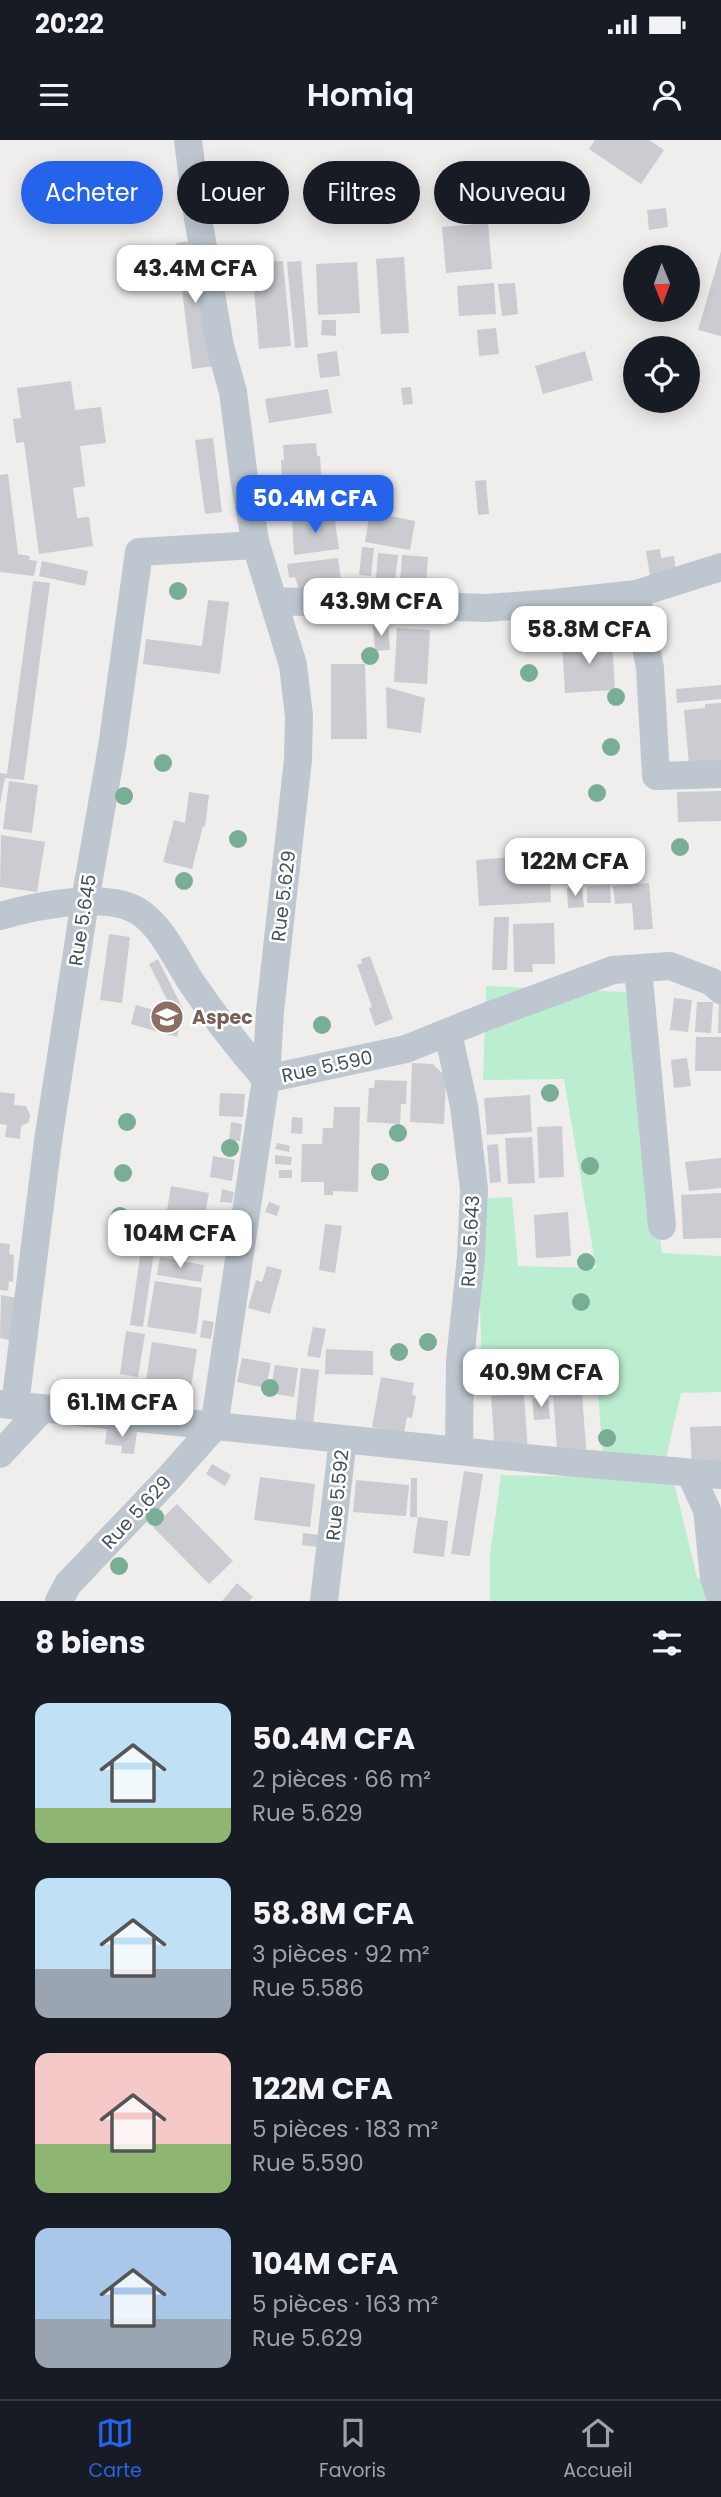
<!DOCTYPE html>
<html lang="fr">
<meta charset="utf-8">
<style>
:root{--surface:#171b24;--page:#242831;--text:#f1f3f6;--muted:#9ea1a6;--line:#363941;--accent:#2563eb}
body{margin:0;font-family:Poppins,sans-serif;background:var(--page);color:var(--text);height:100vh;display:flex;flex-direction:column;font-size:26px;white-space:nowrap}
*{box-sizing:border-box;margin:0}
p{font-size:23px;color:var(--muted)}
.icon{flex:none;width:38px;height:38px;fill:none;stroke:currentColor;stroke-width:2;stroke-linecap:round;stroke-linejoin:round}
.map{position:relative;height:1461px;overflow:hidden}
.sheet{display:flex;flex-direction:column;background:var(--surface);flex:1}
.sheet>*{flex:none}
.banner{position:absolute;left:21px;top:21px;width:679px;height:63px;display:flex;gap:14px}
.needle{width:46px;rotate:179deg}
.fabs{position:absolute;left:623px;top:105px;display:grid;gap:14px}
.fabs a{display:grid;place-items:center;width:77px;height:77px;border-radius:50%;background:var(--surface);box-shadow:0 4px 18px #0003;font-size:35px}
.price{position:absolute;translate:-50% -60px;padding:0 16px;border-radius:14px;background:#fff;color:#222;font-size:23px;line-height:46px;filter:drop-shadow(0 2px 4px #0008)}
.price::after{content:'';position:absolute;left:50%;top:42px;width:21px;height:16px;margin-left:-10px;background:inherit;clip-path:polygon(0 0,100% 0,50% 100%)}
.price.active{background:var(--accent);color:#fff}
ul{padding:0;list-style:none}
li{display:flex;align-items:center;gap:21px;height:175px;padding:0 35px}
li span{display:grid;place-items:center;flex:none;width:196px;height:140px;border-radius:14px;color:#555}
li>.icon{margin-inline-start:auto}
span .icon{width:84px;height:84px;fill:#fffc;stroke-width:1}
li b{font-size:30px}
h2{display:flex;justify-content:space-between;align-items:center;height:84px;padding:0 35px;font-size:30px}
.chip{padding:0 24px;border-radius:32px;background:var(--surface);box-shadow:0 4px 18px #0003;font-size:24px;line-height:63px}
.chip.active{background:var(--accent);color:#fff}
.status{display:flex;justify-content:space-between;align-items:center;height:49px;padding:0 35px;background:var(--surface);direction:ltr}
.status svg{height:19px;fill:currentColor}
header{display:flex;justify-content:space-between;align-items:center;height:91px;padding:0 35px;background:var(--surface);font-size:32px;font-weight:600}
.tab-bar{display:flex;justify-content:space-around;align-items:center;height:98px;border-top:2px solid var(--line);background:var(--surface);font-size:19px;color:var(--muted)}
.tab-bar a{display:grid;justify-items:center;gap:4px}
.tab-bar .active{color:var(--accent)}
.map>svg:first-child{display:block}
</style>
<div class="status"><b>20:22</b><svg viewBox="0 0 49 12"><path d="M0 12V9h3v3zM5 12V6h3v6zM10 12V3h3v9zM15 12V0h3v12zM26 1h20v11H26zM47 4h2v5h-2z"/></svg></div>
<header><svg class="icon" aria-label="menu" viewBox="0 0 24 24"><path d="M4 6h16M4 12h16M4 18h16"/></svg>Homiq<svg class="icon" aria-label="person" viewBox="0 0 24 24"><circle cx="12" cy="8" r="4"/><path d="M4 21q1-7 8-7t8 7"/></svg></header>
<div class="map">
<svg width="721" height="1461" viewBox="0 0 721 1461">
<rect width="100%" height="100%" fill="#f0eded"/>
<!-- green -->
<path fill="#bbeed1" d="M486,846l140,6 36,261 59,3v136l-40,1 -14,61 30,123 24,13v11h-231v-46l11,-80 93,2 9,-20 -6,-78 -115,-1 -5,-179 35,-2 6,69 78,2 -32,-189 -81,1z"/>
<!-- building -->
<path fill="#caccd2" d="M595,0h54l15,10 -23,34 -52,-35z
M666,68l2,19 -19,3 -2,-20z
M488,83l4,46 -46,4 -4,-46z
M197,100l17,126 -22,3 -16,-126z
M721,111v85l-23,-6z
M404,117l5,76 -28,1 -5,-75z
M283,121l8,85 -32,3 -7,-85z
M301,121l7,86 -13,1 -8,-86z
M357,122l3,51 -42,2 -2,-51z
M494,143l2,31 -37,2 -2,-30z
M515,143l3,31 -16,2 -4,-32z
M322,180h14v16l-15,-1z
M496,188l3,26 -20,2 -2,-26z
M337,211l3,25 -20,2 -3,-24z
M585,211l8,29 -50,14 -8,-28z
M71,241l4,29 26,-3 5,36 -26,3 5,40 -12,2 4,30 12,-1 4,29 -54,8 -15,-112 -8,1 -3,-24 8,-1 -4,-30z
M411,247l2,17 -10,1 -2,-17z
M328,249l4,24 -63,10 -4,-24z
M213,298l9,74 -17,2 -10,-74z
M316,303l1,13h3l3,48 -35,3 -1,-15h-4l-2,-32h3l-1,-15z
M8,334l10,80 12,2 -1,4 8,1 -3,15 -34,-4v-97z
M486,340l3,34 -11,1 -3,-34z
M370,372l45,9 -5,29 -45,-8z
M334,374l5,35 -45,6 -2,-35z
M362,407l12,1 -3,28 -12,-1z
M660,409l1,9 13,-2 2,16 -26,4 -4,-25z
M378,413l20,2 -3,26 -19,-2z
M402,415l26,2 -2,28 -26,-3z
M338,418l6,44 -42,-3 -7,-22 -6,1 -2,-14z
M42,421l46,10 -3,15 -46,-10z
M33,441l17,2 -26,197 -19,-2 -5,26v-31l7,1z
M208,460l21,2 -9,72 -77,-10 3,-25 56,7z
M388,484l2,26 -15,1 -2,-26z
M397,488l33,2 -3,54 -33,-2z
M612,500l3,50 -50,3 -3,-50z
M331,524h34l2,75h-36z
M721,545v14l-44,4 -1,-14z
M386,547l39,11 -4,35 -34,-5z
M721,563v60l-32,2 -5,-55 21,-2v-4z
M9,641l29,4 -6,48 -29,-4z
M721,651v30l-43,1 -1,-30z
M189,652l20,3 -4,32 -2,-1 -11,43 -29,-7 11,-42 11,3z
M1,695l44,7 -8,50 -37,-5z
M536,715v4l13,-1 2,44 -72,4 -3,-46z
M649,743l4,46 -19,1 -2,-27 -17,1 -2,-18z
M610,745l1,18h-24v-17z
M582,747l2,20 -16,1 -1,-20z
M494,777h15l-2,53h-15z
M554,783l1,41h-23l1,8h-19l-1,-48z
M109,794l21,3 -8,66 -22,-3z
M370,816l23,63 -18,7 -6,-18 3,-1 -15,-42 5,-2 -1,-4z
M158,819l25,50 -9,5 -25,-50z
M674,858l18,2 -4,32 -18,-2z
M719,860h2v33h-3z
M697,862h16l-2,31 -16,-1z
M136,865l46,13 -5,19 -46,-13z
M696,897h25v34h-26z
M687,918l4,28 -17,2 -3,-28z
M412,923l21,1 10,10 3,6 -2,44 -34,-2z
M375,940l32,1 -1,23h-5l-1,20 -33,-2 2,-34h5z
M0,952l15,2 -1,11 12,1 4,9 -1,7 -8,4 -1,13 -15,-2 2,-12 -7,-1z
M220,953l25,1 -2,23 -24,-1z
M530,955l2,37 -45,3 -3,-37z
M334,967h26l-2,85 -25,-1v4h-9v-13h-23l1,-38h20l1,-16h10z
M292,977l11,1 -1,16 -11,-1z
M231,982l11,2 -2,17 -11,-1z
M562,986l2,51 -25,1 -2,-51z
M532,997l3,46 -27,1 -3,-46z
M277,1003l13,3 -1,6 -14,-3z
M498,1004l3,38 -11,1 -3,-38z
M275,1015l17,2 -1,8 -16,-1z
M213,1016l22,4 -3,21 -22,-4z
M721,1018v30l-32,3 -4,-29z
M279,1030h13v8h-13z
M171,1046l38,7 -10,55 -37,-7z
M222,1049l12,3 -2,11 -12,-1z
M721,1053v45l-38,1 -2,-44z
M269,1062l11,4 -3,10 -12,-4z
M219,1070l12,1 -2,12 -12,-1z
M568,1072l3,44 -35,2 -2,-43z
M142,1075l18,2 -4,28 -17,-2z
M325,1084l17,2 -7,47 -16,-3z
M0,1103l10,1 -1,10 5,1 -1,27 -4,-1 -1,10 -8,-1z
M141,1110l13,2 -11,75 -13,-2z
M160,1117l44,8 -3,17 -44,-7z
M267,1126l15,4 -12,44 -22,-6 8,-28 6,2z
M155,1141l47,7 -6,46 -49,-7z
M1,1155l21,4 -9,42 -13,-3z
M203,1180l11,2 -3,17 -11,-2z
M313,1187l13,2 -6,29 -13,-2z
M126,1191l19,3 -7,43 -18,-3z
M152,1202l45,7 -8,52 -45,-7z
M326,1209l47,2v24l-48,-1z
M242,1218l29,5 -5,25 -29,-6z
M275,1225l23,3 -4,29 -24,-4z
M301,1228l18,2 -6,56 -18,-2z
M381,1237l33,6 -2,12 4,1 -4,22 -5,-1 -3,16 -32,-6z
M582,1253l5,67 -29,2 -5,-66z
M524,1254l4,59 -33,-1 -4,-56z
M548,1257l2,22 -16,1 -2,-21z
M721,1286v41l-29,1 -2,-41z
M107,1287l30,4 -3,23 -13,-1 1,-7 -17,-2z
M212,1324l19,11 -6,11 -19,-12z
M464,1331l19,3 -13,82 -19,-2z
M260,1337l55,7 -5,43 -56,-7z
M411,1338h6v39h-7z
M356,1340l53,5 -3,31 -53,-4z
M177,1364l56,57 -24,23 -56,-57z
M418,1377l30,4 -4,36 -31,-4z
M303,1393l17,2 -2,12 -16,-2z
M237,1443l16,14 -4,4h-27z"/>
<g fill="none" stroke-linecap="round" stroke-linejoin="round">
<!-- minor -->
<path stroke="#bec7d0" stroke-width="28" d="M636,454l85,-27
M274,461l213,7 67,-5 82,-9 14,74 6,108 65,-2
M0,776c35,-10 109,-26 141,-3 23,17 35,46 50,69 23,34 48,66 75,97l140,-30 82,-33 125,-46 57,-4 42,16 9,8
M638,829l24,257
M448,893l16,73 10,83 -3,68 -11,103 -1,91
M0,1264l343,35 -19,162
M15,1265l33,-264 37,-240 27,-154 27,-195 117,-7
M343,1299l222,23 156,13
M0,1314l43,-46
M690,1333l17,37 7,68 7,21
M59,1461l9,-17 100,-105 46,-52 52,-348 4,-68 28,-251 1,-44 -6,-51 -37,-120 -12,-67 -11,-86 -13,-46 -23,-134 -9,-72"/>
</g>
<!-- trees -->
<g fill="#79ae96">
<circle cx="368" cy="360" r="9"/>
<circle cx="178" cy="451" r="9"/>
<circle cx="370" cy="516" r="9"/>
<circle cx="529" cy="533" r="9"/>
<circle cx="616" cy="557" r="9"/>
<circle cx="611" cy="607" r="9"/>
<circle cx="163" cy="623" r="9"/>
<circle cx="597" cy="653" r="9"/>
<circle cx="124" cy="656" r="9"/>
<circle cx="238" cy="699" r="9"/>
<circle cx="680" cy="707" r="9"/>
<circle cx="184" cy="741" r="9"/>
<circle cx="322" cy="885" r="9"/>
<circle cx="550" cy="953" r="9"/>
<circle cx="127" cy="982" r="9"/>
<circle cx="398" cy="993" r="9"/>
<circle cx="230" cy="1008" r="9"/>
<circle cx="590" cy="1026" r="9"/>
<circle cx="380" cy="1032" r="9"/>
<circle cx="123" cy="1033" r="9"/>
<circle cx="120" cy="1076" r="9"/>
<circle cx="586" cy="1122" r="9"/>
<circle cx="581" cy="1162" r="9"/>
<circle cx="428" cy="1202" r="9"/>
<circle cx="399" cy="1212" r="9"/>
<circle cx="270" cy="1248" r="9"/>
<circle cx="607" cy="1298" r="9"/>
<circle cx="155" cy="1377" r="9"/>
<circle cx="119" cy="1426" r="9"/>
</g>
<!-- icons -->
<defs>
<symbol id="school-disc" viewBox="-11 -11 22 22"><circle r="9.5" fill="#8d6e63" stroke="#fff"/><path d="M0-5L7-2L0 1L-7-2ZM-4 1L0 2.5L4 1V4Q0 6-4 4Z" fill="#fff"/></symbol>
</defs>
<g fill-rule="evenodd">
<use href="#school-disc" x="148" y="858" width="38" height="38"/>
</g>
<g text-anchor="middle" stroke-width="5" stroke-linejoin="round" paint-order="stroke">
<!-- street labels -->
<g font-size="19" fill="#46505b" stroke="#fff">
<text transform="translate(283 756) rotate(-83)" y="7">Rue 5.629</text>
<text transform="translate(82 780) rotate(-81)" y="7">Rue 5.645</text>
<text transform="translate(327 926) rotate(-12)" y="7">Rue 5.590</text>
<text transform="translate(470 1101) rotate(-87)" y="7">Rue 5.643</text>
<text transform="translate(337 1355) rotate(-84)" y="7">Rue 5.592</text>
<text transform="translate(136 1372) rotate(-47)" y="7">Rue 5.629</text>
</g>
<!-- education labels -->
<g font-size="19" font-weight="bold" fill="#785e54" stroke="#fff" text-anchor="start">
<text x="192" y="884">Aspec</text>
</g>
</g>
</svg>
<div class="fabs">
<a><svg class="needle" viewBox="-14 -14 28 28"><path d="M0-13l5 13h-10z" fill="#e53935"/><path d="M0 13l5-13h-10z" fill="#9ea1a6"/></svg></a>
<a><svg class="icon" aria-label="locate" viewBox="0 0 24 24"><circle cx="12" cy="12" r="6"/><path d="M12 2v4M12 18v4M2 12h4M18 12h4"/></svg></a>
</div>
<b class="price" style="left:195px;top:165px">43.4M CFA</b>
<b class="price active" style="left:315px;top:395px">50.4M CFA</b>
<b class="price" style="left:381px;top:498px">43.9M CFA</b>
<b class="price" style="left:589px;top:526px">58.8M CFA</b>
<b class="price" style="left:575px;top:758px">122M CFA</b>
<b class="price" style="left:180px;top:1130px">104M CFA</b>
<b class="price" style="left:541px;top:1269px">40.9M CFA</b>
<b class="price" style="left:122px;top:1299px">61.1M CFA</b>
<div class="banner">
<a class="chip active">Acheter</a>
<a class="chip">Louer</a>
<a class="chip">Filtres</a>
<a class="chip">Nouveau</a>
</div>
</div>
<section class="sheet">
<h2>8 biens<svg class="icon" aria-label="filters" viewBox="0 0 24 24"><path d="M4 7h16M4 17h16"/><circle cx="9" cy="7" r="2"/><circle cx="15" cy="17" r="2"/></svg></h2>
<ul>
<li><span style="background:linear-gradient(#bfe0f5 75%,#8fb573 0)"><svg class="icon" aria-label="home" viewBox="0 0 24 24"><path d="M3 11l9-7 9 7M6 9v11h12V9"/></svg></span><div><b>50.4M CFA</b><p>2 pièces · 66 m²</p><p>Rue 5.629</p></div></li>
<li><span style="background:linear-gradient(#bfe0f5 65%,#9aa5b1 0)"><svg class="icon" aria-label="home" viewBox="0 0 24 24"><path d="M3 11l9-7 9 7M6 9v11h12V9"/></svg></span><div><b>58.8M CFA</b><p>3 pièces · 92 m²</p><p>Rue 5.586</p></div></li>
<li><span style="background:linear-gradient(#f6c9c9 65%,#8fb573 0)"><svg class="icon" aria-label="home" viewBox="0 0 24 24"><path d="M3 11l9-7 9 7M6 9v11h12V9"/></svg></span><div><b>122M CFA</b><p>5 pièces · 183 m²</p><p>Rue 5.590</p></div></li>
<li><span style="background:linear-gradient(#a9c7e8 65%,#9aa5b1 0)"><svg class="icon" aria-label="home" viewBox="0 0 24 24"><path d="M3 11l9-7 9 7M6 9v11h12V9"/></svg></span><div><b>104M CFA</b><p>5 pièces · 163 m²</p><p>Rue 5.629</p></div></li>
</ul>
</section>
<nav class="tab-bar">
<a class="active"><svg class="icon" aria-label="map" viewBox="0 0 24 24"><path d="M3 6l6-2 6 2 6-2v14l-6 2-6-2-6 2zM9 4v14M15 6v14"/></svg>Carte</a>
<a><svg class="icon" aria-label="saved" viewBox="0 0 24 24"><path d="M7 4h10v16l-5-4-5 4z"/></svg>Favoris</a>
<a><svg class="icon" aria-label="home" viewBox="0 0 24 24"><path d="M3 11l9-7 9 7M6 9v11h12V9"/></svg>Accueil</a>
</nav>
